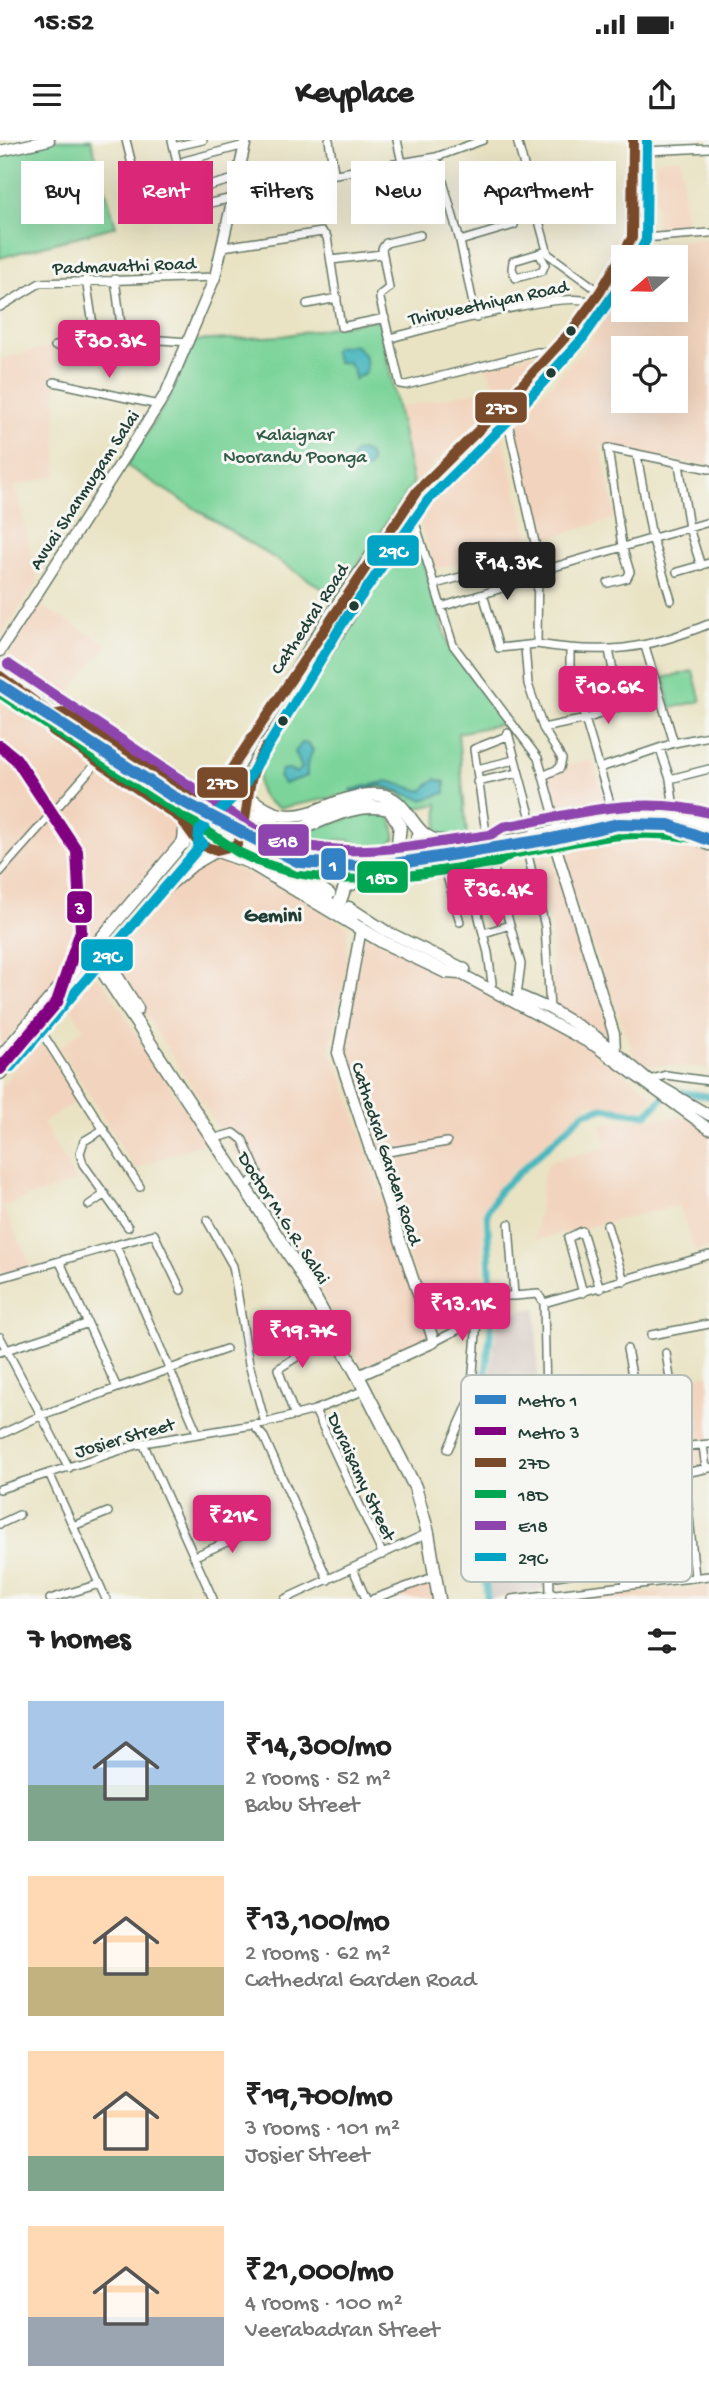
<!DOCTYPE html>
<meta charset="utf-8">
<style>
:root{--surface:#fff;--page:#f2f2f2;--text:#222;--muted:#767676;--accent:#db2777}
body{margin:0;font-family:"Gochi Hand",sans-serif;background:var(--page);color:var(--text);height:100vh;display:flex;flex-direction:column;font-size:26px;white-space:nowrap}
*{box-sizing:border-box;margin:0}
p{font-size:23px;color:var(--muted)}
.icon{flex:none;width:38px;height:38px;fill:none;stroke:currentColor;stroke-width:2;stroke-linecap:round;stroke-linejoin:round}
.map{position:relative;height:1459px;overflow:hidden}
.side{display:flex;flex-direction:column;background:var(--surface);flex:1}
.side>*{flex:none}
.hud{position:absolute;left:21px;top:21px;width:668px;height:63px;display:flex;gap:14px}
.needle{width:46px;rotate:250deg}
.fabs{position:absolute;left:611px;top:105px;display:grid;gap:14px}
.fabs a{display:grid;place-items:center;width:77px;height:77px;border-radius:0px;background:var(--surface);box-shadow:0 7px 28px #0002;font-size:35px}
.price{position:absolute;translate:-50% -60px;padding:0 16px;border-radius:7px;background:var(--accent);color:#fff;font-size:23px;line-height:46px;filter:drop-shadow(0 2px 4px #0008)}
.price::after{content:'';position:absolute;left:50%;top:42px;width:21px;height:16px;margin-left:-10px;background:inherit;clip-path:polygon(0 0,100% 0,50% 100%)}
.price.current{background:#222;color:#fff}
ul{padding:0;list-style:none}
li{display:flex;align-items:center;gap:21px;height:175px;padding:0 28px}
li span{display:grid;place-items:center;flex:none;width:196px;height:140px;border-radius:0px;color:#555}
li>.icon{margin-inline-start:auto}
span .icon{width:84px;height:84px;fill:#fffc;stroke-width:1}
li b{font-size:30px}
h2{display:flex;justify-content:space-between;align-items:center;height:84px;padding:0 28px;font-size:30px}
.pill{padding:0 24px;border-radius:0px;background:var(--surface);box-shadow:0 7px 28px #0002;font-size:24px;line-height:63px}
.pill.current{background:var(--accent);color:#fff}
.status{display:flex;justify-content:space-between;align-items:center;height:49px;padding:0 35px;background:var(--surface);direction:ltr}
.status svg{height:19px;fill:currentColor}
header{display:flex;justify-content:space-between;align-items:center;height:91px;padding:0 28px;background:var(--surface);font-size:32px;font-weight:700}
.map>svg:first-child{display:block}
</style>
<div class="status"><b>15:52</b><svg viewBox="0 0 49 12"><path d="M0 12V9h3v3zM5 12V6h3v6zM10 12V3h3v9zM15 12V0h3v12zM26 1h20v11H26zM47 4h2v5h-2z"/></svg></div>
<header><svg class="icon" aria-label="menu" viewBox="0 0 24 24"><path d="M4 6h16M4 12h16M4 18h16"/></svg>Keyplace<svg class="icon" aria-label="share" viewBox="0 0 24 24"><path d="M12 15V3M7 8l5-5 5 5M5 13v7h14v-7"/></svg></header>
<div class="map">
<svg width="709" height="1459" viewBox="0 0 709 1459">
<rect width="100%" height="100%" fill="#f6f6f2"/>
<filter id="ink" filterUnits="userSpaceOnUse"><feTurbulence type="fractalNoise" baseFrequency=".0143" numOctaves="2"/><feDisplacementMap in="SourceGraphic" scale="14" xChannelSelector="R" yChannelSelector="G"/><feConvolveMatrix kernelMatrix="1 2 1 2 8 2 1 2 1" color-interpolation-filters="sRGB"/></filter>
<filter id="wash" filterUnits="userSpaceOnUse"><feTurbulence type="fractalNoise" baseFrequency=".00686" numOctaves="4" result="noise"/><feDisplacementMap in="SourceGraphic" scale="28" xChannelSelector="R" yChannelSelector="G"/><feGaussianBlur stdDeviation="1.57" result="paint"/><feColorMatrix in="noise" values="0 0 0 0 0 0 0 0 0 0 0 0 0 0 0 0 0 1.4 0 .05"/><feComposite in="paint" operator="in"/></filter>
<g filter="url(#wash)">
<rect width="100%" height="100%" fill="#e9e3c3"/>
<!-- built -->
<path fill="#f2d4be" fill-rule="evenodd" d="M681,18l5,67 -30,4v-69z
M709,99v226l-109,-19 16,72 -77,23 -4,-26 -20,-65 -2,-26 72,-76 38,-58v20h53v-53h-31l9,-14zM623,208h53v53h-53z
M54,205l3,130 -42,11 23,95 -38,57v-279z
M534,213l7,2 -41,45 -87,84 -15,-76 97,-21 -9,-20z
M498,295l5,1 27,108 -95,25 -15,-46 2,-10z
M39,465l68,39 -46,60 -52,-36 -4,-7z
M0,558l171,120 6,10 1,12 -178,208z
M592,620l15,48 -48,12 -11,-41 15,-12z
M657,688l52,21v219l-72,-4 -64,-172 -10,-40 3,-5z
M549,711l62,184 -3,3 -57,-34 2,-70 -18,-79z
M219,723l62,23 67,41 -1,42 -18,82 11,18 89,268 -67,30 -56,-104 -196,-303 2,-10 77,-81z
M364,795l99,41 128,73 64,48 -14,12 -52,-6 -88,80 -19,28 2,102 -49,21 -95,-278z
M95,837l8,4 102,161 -70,27 -76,-122 25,-18 -16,-25 18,-24z
M40,899l38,61 -35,23 33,58 -74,25 29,59 -31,8v-185z
M686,976l23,18v113l-14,5 -16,-47 -144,35 8,-63 5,-15 59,-15 -6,-23z
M709,1234v94l-20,1 -17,-88z
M432,1437l3,22h-56z
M709,1446v13h-136z"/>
<!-- industrial -->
<path fill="#cfc0ba" d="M536,1168l7,282 -53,9 -10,-175 7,-23 11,-85z"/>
<!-- green -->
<path fill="#7cd49a" stroke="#4e8867" stroke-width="2" d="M48,0h43l25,86 -116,32v-105z
M379,179l34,165 -77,113 -209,-131 44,-72 23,-53 88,-5z
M413,388l36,118 57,77 -48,10 9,103 -30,1 1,-33 -25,5 -13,-16 -19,-5 -101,20c-28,-10 -23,-29 -16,-53z
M693,531l8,30 -30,7 -8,-30z
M377,670c16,4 17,14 18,29l-6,6 -28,9 -6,-12c-14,-4 -33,-2 -39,12h-7l-5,-15 7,-10z"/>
<!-- water -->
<path fill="#47b6be" stroke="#337a79" stroke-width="2" d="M355,205c10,9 13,13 11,27l-11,7 -2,-10 -6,-7 -9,1 -5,-13 4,-3z
M351 321a10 10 0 1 1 20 0a10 10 0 1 1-20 0Z
M302,603l6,1 5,6 -6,14v12l-23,8 -5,-7 3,-7 7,-1 7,4 6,-5 -7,-16z
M435,639l10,3v11l-22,7 -42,-15 -28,8 -2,-3 37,-9 34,10z"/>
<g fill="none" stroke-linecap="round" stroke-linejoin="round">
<!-- canal -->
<path stroke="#47b6be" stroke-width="7" d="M492,1170l-5,-98 13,-22 84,-77 19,-5 43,7 24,-24 39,5
M487,1458l-11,-178 7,-23 9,-78"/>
</g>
</g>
<g filter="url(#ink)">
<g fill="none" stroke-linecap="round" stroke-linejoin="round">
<defs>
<path id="street" d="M126,0l11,45
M172,0l13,57
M329,0l5,32
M397,0l5,23
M517,0l31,114 52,38
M177,6l26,-6
M646,11l63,-3
M436,17l24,84 16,77
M184,21l61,-16
M387,25l7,42
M236,51l200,-34 47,-17
M233,58l-41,9 -5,-15 51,-14
M420,95l-34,8 -4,6 7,39 -9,7v4l20,85 6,1 131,-33h15
M643,98l66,-5
M460,101l54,-16
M223,107l99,-15 5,5 14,90 44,-9
M539,113l6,11 -3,7 -26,7 -4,-9 1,-8 34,-10
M331,120l51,-6
M86,139l9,59 27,-5 -7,-54
M307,164l30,-6
M0,167l40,-24 175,-6
M118,197l71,5
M390,198c39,-9 171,-49 202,-36
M55,206l44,-6
M54,242l105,23
M507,278l31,138 -1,88c68,11 108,6 172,-20
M637,316l15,81 19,63
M679,324l10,64 12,38
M413,376l40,129 85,113 5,18
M540,431l169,-49
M677,432l32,-9
M608,443l19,-5 3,-6 -8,-26 -14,-98 101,21
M435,444l103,-28
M483,454l38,-12 -4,-21
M441,467l42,-13 16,54 38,-4
M645,506l29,97
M525,507l3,37 15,44 19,31 -2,9 -17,8 15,55
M570,509v19l45,152
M609,510l8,40
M543,588l43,-9 35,-13
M508,593l28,104
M660,609l10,30 5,38
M600,628l74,-25 35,-7
M477,629l37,-9
M670,639l39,-10
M477,642l41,-9
M487,700l-13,-91 33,-13
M527,711l18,76 5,82
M492,722l29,102 -4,31
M466,726l22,87 4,30
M445,729l15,53
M0,732l98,-111
M484,793l26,-8
M39,888l101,159
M649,940l17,-5 43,6
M104,989l-20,12 -4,12 3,11 45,63
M219,997l15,-4 9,7 15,33 -8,10
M370,1015l77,-13
M89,1065l16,-11
M207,1080l26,46 16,98 16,59
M509,1084l5,72 24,-2 6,9 6,292
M607,1085l17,56
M116,1106l81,186
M60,1122l57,126
M0,1138l154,-44 27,56
M583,1153l-15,-55 14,-7 18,58
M544,1163l165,-48
M651,1195l58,-11
M0,1197l69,131
M434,1202l43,-22 19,-6 -1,-18h19
M627,1209l9,47
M0,1212l86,-28
M666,1213l18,113 11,111
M315,1270l68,145
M546,1273l125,-25
M295,1276l-17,-47 56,-36
M253,1285l11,12 64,143
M2,1294l40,-19 184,-66
M143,1303l70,156
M703,1305l3,24
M681,1307l28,-3
M448,1309l23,-51 6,-78
M49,1333l57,126
M685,1333l24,-5
M617,1336l9,110
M550,1339l67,-3 67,-10
M0,1349l143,-46 122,-20 50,-13 50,-20
M0,1384l19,-9
M73,1386l35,-14
M195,1416l64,-28
M353,1429l13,30
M550,1437l36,-6v-4l-5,-6 -31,3
M50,1459l49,-15
M285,1459l143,-66
M373,1459l63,-23
M512,1459l197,-23"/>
<path id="secondary" d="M0,11l49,-11
M0,511l166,-258 49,-116 31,-137
M309,685c-18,31 -7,52 21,69
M555,705l59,189 1,18
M254,715l99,62
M349,767l37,24 79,38
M454,830l141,76 114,83
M520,856l30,13 44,26 55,45 60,35
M358,1236l76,-34 -96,-289 23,-124"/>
<path id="primary" d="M634,117l12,-20v-97
M0,536l60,43
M0,551l56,37
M53,575l10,-2 130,80 5,1 18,-8
M117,634l64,45 19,26 49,17 134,80 63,30 14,1
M246,654c52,51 80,-3 134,1 30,3 31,44 61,46 30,3 65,2 95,-5 62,-13 111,-30 173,-9
M184,703l1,-18 46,-44 14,-28 87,-140 85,-122 81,-80 75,-82 27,-37 32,-54 1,-98
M244,703c14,-4 30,-4 44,-9 31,-11 67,-34 101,-25l11,16 -2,19 -5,6 -47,16
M495,715l130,-27c31,-2 56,4 84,16
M409,733l3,-20 8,-20
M340,761l5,-14 13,-6 140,-20 6,-5
M90,812l208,316 60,108 57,111 13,46 11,66
M104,816l33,53
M0,918l212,-250 7,-5 11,2 14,10 30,3
M0,933l159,-180 34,-29 24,-14 20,-5c14,-26 6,-56 20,-84l150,-237c27,-39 65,-70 99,-104 44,-44 85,-91 117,-145"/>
</defs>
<!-- street casing -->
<use href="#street" stroke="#676" stroke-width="10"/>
<!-- secondary casing -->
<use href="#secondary" stroke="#676" stroke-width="13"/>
<!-- primary casing -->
<use href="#primary" stroke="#676" stroke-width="15"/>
<!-- street -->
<use href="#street" stroke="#fff" stroke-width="7"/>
<!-- secondary -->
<use href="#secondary" stroke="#fff" stroke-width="10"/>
<!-- primary -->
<use href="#primary" stroke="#fff" stroke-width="12"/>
<defs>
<path id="primary-bridge" d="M61,579l196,127
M56,588l186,120c98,35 155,22 253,7"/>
</defs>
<!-- primary-bridge casing -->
<use href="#primary-bridge" stroke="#676" stroke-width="15" stroke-linecap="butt"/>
<!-- primary-bridge -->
<use href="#primary-bridge" stroke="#fff" stroke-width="12"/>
<defs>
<path id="bus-1" d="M0,536l53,39 10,-2 130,80 5,1 24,-11 195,-292 81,-80 75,-82 27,-37 32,-54 1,-98
M29,570l18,12 6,9 128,88 19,26 17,5 20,-5c16,-35 4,-61 29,-98"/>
<path id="bus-2" d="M0,553l238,159c86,44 169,23 260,10l13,-8c67,-12 127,-31 195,-13"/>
<path id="bus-3" d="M8,524l245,164c80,38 154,18 237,7l13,-8c70,-12 135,-33 206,-14"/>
<path id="bus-4" d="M637,117l9,-17 1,-100
M198,704l1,-13 43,-42 102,-168 84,-121 80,-79 75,-83 40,-57
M11,927l192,-224"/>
</defs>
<!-- bus-1 casing -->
<use href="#bus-1" stroke="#f6f6f2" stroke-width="16"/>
<!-- bus-2 casing -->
<use href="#bus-2" stroke="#f6f6f2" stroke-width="16"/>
<!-- bus-3 casing -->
<use href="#bus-3" stroke="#f6f6f2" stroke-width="16"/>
<!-- bus-4 casing -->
<use href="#bus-4" stroke="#f6f6f2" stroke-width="16"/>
<!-- bus-1 -->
<use href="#bus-1" stroke="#7a4b2a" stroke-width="10"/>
<!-- bus-2 -->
<use href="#bus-2" stroke="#00a651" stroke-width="10"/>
<!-- bus-3 -->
<use href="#bus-3" stroke="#8e44ad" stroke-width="10"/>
<!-- bus-4 -->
<use href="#bus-4" stroke="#02a4c6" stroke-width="10"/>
<defs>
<path id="metro-1" d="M0,545l172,111 127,66 76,5 176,-28 67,-15 51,1 40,15"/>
<path id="metro-2" d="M0,606l16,13 61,92 4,80 -24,71 -57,67"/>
</defs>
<!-- metro-1 casing -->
<use href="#metro-1" stroke="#f6f6f2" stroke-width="18"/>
<!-- metro-2 casing -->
<use href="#metro-2" stroke="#f6f6f2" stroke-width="18"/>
<!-- metro-1 -->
<use href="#metro-1" stroke="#3281c4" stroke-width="12"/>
<!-- metro-2 -->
<use href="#metro-2" stroke="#800080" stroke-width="12"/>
</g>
</g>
<!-- markers -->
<g fill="#1f3d34" stroke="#f6f6f2" stroke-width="2.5">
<circle cx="571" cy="191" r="6"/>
<circle cx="551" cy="233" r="6"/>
<circle cx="354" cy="466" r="6"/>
<circle cx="283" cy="581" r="6"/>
</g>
<g text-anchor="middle" stroke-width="6" stroke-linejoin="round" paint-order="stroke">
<!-- street labels -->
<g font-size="19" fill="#1f3d34" stroke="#f6f6f2">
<text transform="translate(124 124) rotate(-2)" y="7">Padmavathi Road</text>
<text transform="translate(488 161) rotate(-12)" y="7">Thiruveethiyan Road</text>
<text transform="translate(83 349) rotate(-57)" y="7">Avvai Shanmugam Salai</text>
<text transform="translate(308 478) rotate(-57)" y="7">Cathedral Road</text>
<text transform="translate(388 1013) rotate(72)" y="7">Cathedral Garden Road</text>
<text transform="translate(285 1077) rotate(57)" y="7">Doctor M.G.R. Salai</text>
<text transform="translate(124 1296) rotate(-16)" y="7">Josier Street</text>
<text transform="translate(363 1336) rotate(65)" y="7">Duraisamy Street</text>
</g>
<!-- park labels -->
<g font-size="19" fill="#325b48" stroke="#f6f6f2">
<text x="295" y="300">Kalaignar<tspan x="295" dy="22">Noorandu Poonga</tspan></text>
</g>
<!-- neighbourhood labels -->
<g font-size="21" font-weight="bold" fill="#1f3d34" stroke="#f6f6f2">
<text x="273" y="781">Gemini</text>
</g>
</g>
<!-- legend -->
<rect x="461" y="1235" width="231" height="207" rx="10" fill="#f6f6f2" stroke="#b6beb9" stroke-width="2"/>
<rect x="475" y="1255" width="31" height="9" fill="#3281c4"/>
<rect x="475" y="1287" width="31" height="8" fill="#800080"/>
<rect x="475" y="1318" width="31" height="9" fill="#7a4b2a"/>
<rect x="475" y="1350" width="31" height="8" fill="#00a651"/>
<rect x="475" y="1381" width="31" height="9" fill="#8e44ad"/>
<rect x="475" y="1413" width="31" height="8" fill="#02a4c6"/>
<g font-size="19" fill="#1f3d34">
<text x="518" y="1266">Metro 1</text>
<text x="518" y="1298">Metro 3</text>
<text x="518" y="1329">27D</text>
<text x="518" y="1361">18D</text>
<text x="518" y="1392">E18</text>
<text x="518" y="1424">29C</text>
</g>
<g stroke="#f6f6f2" stroke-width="2.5">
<rect x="474" y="251" width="54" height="33" rx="7" fill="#7a4b2a"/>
<rect x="366" y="394" width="54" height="33" rx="7" fill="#02a4c6"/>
<rect x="196" y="626" width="53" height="33" rx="7" fill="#7a4b2a"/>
<rect x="257" y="683" width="53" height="34" rx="7" fill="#8e44ad"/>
<rect x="320" y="707" width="27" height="34" rx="7" fill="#3281c4"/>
<rect x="356" y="720" width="53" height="34" rx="7" fill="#00a651"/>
<rect x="66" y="750" width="27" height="34" rx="7" fill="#800080"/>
<rect x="80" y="798" width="54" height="34" rx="7" fill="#02a4c6"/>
</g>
<g font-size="19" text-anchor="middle" font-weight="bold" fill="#fff">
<text x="501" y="274">27D</text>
<text x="393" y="417">29C</text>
<text x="222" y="649">27D</text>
<text x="283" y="707">E18</text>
<text x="333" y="731">1</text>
<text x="382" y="744">18D</text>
<text x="80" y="774">3</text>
<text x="107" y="822">29C</text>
</g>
</svg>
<div class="fabs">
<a><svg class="needle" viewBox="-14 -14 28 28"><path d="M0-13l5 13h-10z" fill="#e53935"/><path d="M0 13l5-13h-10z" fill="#767676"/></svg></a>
<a><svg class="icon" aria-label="locate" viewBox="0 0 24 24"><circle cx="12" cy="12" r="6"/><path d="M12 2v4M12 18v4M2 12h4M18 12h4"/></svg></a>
</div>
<b class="price" style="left:109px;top:240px">₹30.3K</b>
<b class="price current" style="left:507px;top:462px">₹14.3K</b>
<b class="price" style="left:608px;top:586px">₹10.6K</b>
<b class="price" style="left:497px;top:789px">₹36.4K</b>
<b class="price" style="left:462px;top:1203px">₹13.1K</b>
<b class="price" style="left:302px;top:1230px">₹19.7K</b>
<b class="price" style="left:232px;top:1415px">₹21K</b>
<div class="hud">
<a class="pill">Buy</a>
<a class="pill current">Rent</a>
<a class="pill">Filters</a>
<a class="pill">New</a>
<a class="pill">Apartment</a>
</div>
</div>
<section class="side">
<h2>7 homes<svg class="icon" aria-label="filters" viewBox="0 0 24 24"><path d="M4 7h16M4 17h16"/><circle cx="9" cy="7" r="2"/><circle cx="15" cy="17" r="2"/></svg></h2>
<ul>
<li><span style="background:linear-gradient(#a9c7e8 60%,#7fa58c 0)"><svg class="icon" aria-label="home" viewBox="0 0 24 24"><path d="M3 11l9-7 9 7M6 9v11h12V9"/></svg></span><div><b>₹14,300/mo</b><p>2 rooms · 52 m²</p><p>Babu Street</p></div></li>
<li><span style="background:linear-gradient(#ffd9b3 65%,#c2b280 0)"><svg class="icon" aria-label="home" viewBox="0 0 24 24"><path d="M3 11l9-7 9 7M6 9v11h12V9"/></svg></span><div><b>₹13,100/mo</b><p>2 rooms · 62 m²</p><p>Cathedral Garden Road</p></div></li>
<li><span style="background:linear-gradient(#ffd9b3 75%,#7fa58c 0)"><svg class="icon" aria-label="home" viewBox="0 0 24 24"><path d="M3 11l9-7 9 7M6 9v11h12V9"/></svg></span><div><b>₹19,700/mo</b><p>3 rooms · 101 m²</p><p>Josier Street</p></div></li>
<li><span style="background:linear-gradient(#ffd9b3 65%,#9aa5b1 0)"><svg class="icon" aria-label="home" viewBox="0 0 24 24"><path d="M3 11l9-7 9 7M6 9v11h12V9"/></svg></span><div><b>₹21,000/mo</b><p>4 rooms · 100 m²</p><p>Veerabadran Street</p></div></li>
</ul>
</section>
